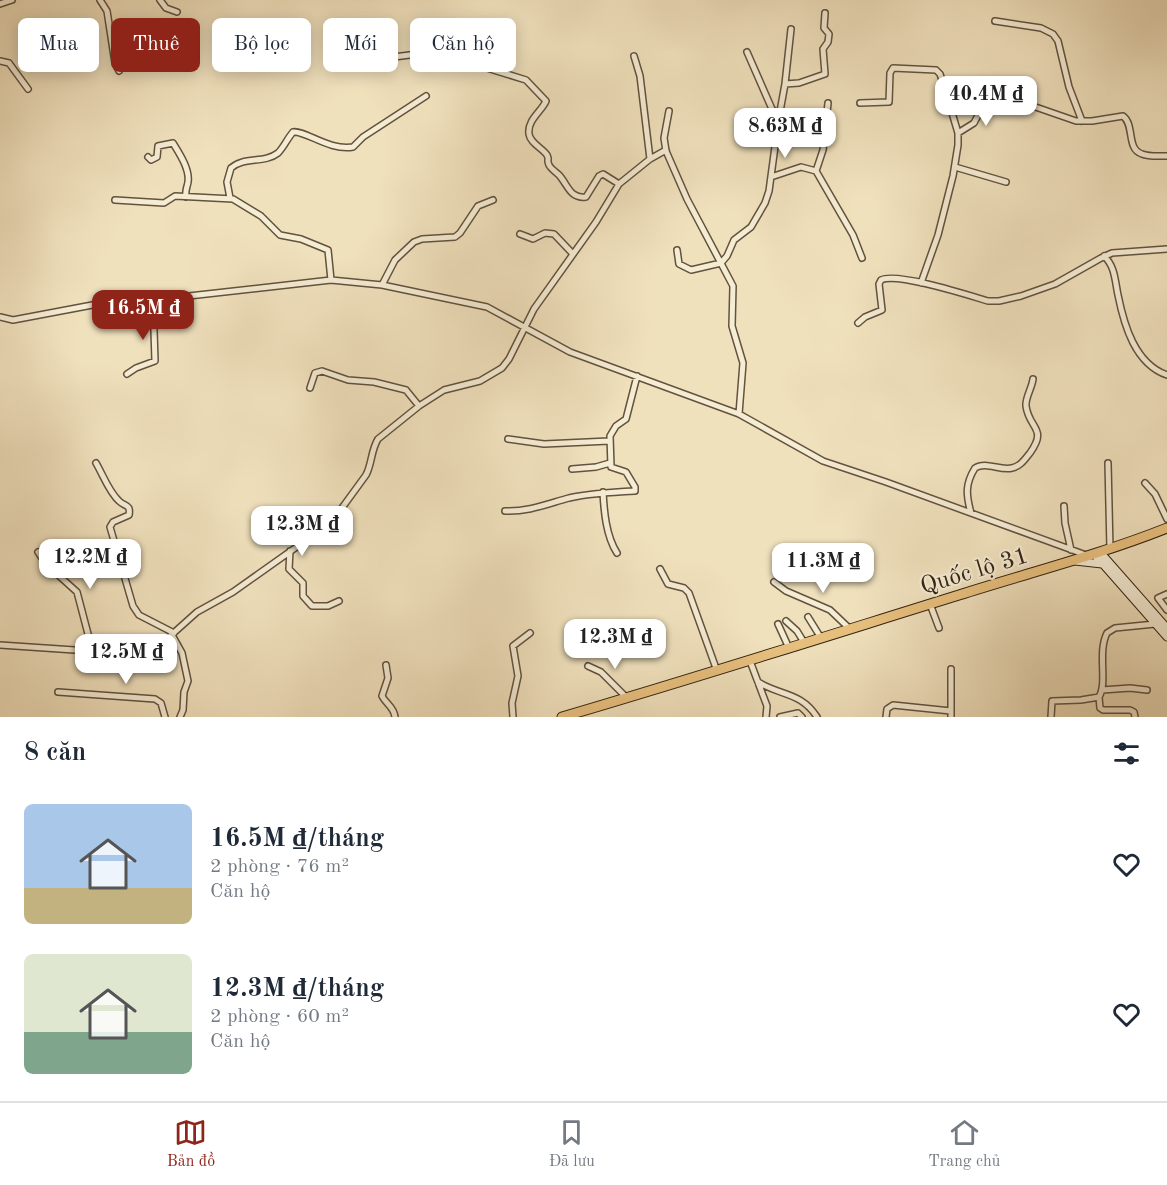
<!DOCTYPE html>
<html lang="vi">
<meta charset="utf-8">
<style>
:root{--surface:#fff;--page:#f2f2f3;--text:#1f2937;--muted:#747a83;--line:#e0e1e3;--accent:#8f2418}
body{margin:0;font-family:"Old Standard TT",serif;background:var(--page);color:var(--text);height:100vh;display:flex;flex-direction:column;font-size:22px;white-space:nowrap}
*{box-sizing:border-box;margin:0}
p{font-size:20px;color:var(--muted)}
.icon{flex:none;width:33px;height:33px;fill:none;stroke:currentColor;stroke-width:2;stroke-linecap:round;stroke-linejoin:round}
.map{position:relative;height:717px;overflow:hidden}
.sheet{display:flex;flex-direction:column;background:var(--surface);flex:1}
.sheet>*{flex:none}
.banner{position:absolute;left:18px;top:18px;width:600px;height:54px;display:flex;gap:12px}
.price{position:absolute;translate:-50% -51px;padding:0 14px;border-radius:12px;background:#fff;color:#222;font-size:20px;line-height:39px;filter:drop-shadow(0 2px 3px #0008)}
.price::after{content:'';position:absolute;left:50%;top:36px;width:18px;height:14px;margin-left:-9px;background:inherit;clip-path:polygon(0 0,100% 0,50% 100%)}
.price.current{background:var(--accent);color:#fff}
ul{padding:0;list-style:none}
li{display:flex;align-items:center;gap:18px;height:150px;padding:0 24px}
li span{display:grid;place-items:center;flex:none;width:168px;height:120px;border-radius:9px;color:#555}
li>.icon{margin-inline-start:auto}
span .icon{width:72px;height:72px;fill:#fffc;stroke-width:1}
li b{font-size:26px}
h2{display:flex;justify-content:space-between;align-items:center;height:72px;padding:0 24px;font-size:26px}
.pill{padding:0 21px;border-radius:9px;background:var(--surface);box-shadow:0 3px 15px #0003;font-size:21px;line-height:54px}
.pill.current{background:var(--accent);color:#fff}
.dock{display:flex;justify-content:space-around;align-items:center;height:84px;border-top:2px solid var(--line);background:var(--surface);font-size:16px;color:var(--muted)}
.dock a{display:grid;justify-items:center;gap:3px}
.dock .current{color:var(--accent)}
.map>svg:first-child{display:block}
</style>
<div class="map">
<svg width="1167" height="717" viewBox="0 0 1167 717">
<rect width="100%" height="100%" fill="#f0e1bd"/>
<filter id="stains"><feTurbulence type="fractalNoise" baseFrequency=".00333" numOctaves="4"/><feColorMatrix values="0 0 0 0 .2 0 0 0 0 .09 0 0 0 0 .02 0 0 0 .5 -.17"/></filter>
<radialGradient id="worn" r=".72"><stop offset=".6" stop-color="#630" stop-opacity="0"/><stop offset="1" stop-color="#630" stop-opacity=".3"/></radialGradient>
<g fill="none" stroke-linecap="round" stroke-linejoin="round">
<defs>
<path id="street" d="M100,0l7,11 8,52 4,8
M160,0l6,8 11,4
M0,4l12,-4
M995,21l46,7 12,6 5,7 11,46 13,34
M747,52l25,57 7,8
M634,56l6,20 10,83
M0,61l9,2 19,26
M785,84l14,-1 26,-9 -2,-25 5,-7 1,-8 -5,-6 1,-15
M945,89l79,14 52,18h16l31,-5c12,9 3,33 19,38 7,3 17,2 25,2
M860,103l29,-1 1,-29 3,-5 43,2 4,4 5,15 13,44v12l-5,31 -15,59 -17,48
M669,111l-5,27 2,13 21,48 46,87 -1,40 11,37 -4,51
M958,133l16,-10 14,-27
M148,157l3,3 6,-3 1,-11 15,-3c6,10 17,26 15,39 -1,6 -3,8 -2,15
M955,167l51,15
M816,171l7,-21 5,-47
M771,177l30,-10 15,4 37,64 9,23
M619,184l31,-25 16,-9
M230,198l-3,-16 4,-14c13,-12 33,-4 47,-15 6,-6 9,-14 15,-21 12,-2 36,19 60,15l10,-10 63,-41
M115,200l49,3 11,-7 58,3 28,17 19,19 21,4 27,11 3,30
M520,234l13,5 12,-6 9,1 19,20
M677,250l2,14 12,6 30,-7 6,-7 7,-16 17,-13 14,-24 4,-12 10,-74 6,-33 6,-55
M1104,256c11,10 11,25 14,39 6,30 17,69 49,80
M382,285l13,-25 19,-18 8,-3 33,-2 5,-4 18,-27 15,-6
M0,317l13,3 90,-17 50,-3 178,-20 51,5 105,22 83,45 169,62 84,47 63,21 200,73
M858,323l7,-6 17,-7 -3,-26 2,-4c16,-8 87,15 107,21h11l22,-5 34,-12 46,-26 11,-5 55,-4
M127,374l9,-6 19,-7 -2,-61
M310,388l5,-15 7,-2 26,9 26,2 32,8 13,16
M508,439l36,5 65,-3
M96,463c7,12 13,29 23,38 6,6 12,3 10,14l-16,7 -3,5 23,79 6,9 35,18
M1108,463l2,86
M572,469l24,-2 14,-4
M1145,483l10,11 12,25
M603,492c1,19 3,44 14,61
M1064,506l1,17 6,27
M505,511c23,1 42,-7 64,-13 22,-5 43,-6 66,-7v-4l-9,-15 -15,-5 -1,-31 6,-10 10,-7 11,-43
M971,513c-5,-18 -6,-29 4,-45 11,-7 25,3 37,0 9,-2 13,-9 18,-15 18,-25 -1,-24 -4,-47 -1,-8 6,-18 7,-27
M290,551l-1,18 14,14v13l9,10h16l11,-5
M38,552l8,12 31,28 16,61
M660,569l8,15 16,4 5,5 28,78
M774,582l12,9 44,19 20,19
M1167,594l-9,4 9,12
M930,604l9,24
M808,617l13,21
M786,621l11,10 8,13
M778,624l11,24
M172,635l10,18 6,28 -4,11 -1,18 -3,7
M0,645l149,10 48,-43 36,-20 72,-51 18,-7 43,-59c6,-11 5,-25 12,-36l41,-33 25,-16 36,-9 22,-13 7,-9 25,-50 62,-87 23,-38 -16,-10 -4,2 -13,21c-16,2 -18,-12 -27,-22 -3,-3 -8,-6 -10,-10 -3,-7 1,-3 -2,-10 -5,-7 -17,-12 -18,-21 -2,-14 13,-23 17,-33l-20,-21 -39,-12 -24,-12 -21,1 -17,-4 -31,4 -29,1 -8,-4 -3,-8
M750,661l17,45 -1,11
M386,665l2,13 -6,18c4,8 12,11 13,21
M588,666l13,6 26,26
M758,682c23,14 43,10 59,35
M1102,690l28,-2 17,2
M58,692l97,7 6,4 4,14
M1099,697l1,11 3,2h27l4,2 1,5
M513,717l-1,-14 6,-27 -5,-30 17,-13
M780,717l18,-4 4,4
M886,717l1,-8 6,-4 58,6
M951,717v-48
M1051,717l1,-16 29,-1 18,-3c9,-15 -2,-44 8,-64l8,-5 40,-4"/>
<path id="secondary" d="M1100,552l67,76
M1094,554l73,83
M1075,561l27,3"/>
<path id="highway" d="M562,717c133,-39 265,-81 397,-122 69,-22 140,-40 208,-67"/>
</defs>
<!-- street casing -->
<use href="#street" stroke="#62523e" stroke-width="8"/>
<!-- secondary casing -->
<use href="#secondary" stroke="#322213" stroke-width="9"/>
<!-- highway casing -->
<use href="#highway" stroke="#322213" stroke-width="11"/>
<!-- street -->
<use href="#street" stroke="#f5ecd4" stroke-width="5"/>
<!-- secondary -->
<use href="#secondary" stroke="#f5ecd4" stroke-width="7"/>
<!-- highway -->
<use href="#highway" stroke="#e8c07e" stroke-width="9"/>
</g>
<g text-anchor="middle" stroke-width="4.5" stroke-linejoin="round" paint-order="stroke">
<!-- street labels -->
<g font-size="24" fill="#322213" stroke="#f5ecd4">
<text transform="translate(974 570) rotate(-17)" y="8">Quốc lộ 31</text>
</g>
</g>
<rect width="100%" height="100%" filter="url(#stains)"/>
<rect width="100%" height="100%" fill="url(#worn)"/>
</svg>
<b class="price" style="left:986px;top:127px">40.4M ₫</b>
<b class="price" style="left:785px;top:159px">8.63M ₫</b>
<b class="price current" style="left:143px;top:341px">16.5M ₫</b>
<b class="price" style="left:302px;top:557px">12.3M ₫</b>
<b class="price" style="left:90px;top:590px">12.2M ₫</b>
<b class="price" style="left:823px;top:594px">11.3M ₫</b>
<b class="price" style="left:615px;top:670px">12.3M ₫</b>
<b class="price" style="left:126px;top:685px">12.5M ₫</b>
<div class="banner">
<a class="pill">Mua</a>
<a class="pill current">Thuê</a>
<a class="pill">Bộ lọc</a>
<a class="pill">Mới</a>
<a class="pill">Căn hộ</a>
</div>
</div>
<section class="sheet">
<h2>8 căn<svg class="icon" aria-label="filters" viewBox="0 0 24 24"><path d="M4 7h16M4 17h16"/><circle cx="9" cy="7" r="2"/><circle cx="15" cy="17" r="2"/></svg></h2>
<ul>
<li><span style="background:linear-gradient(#a9c7e8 70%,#c2b280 0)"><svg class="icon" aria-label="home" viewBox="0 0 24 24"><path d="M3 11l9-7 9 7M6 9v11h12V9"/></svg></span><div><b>16.5M ₫/tháng</b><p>2 phòng · 76 m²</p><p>Căn hộ</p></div><svg class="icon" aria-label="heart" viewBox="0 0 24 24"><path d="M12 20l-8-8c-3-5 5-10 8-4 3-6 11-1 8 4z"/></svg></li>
<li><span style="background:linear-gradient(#dfe7d0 65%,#7fa58c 0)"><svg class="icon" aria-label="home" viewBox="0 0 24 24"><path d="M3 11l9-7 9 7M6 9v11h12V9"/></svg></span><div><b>12.3M ₫/tháng</b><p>2 phòng · 60 m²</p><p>Căn hộ</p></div><svg class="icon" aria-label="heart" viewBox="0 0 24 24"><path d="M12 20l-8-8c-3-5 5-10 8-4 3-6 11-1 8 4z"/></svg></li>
</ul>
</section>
<nav class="dock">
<a class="current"><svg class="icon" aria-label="map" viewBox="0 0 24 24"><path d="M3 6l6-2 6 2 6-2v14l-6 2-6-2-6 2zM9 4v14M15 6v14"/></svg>Bản đồ</a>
<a><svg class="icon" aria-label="saved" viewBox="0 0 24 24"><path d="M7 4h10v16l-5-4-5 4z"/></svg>Đã lưu</a>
<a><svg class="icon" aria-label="home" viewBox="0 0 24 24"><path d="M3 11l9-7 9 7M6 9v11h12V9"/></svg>Trang chủ</a>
</nav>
